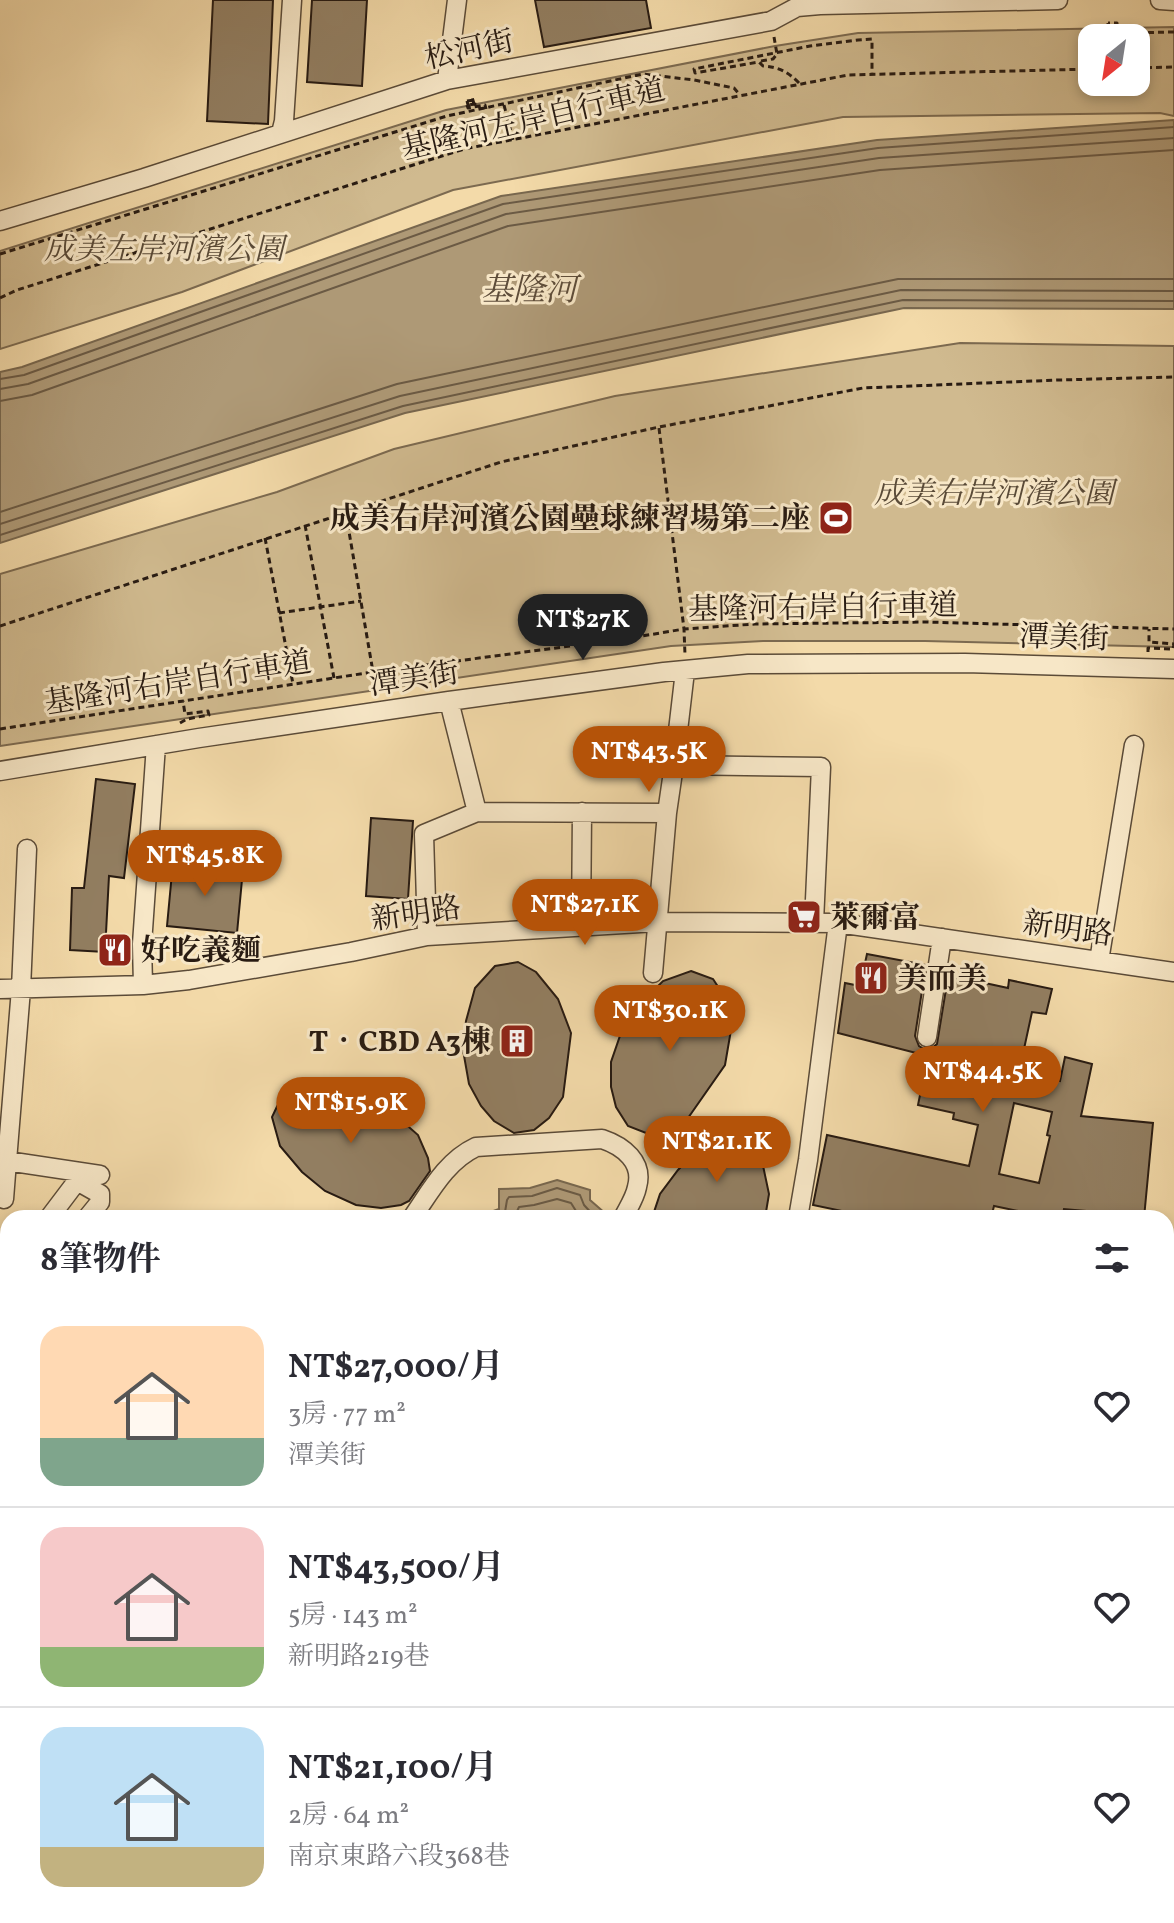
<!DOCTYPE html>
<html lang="zh-TW">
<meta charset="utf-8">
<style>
:root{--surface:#fff;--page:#f7f7f7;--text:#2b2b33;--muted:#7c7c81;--line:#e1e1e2;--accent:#b45309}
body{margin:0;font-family:Vollkorn,"Noto Serif TC",serif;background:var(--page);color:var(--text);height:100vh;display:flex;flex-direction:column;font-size:30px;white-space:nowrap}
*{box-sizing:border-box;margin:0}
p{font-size:26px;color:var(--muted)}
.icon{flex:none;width:44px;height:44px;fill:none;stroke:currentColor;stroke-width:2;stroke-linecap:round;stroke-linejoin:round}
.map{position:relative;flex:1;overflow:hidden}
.side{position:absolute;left:0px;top:1210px;width:1174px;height:714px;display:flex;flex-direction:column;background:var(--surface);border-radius:24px 24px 0 0;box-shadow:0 4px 12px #0003}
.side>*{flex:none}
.needle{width:52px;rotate:210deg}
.buttons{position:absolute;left:1078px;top:24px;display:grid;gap:16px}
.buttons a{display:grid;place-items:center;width:72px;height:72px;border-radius:16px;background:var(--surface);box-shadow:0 4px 12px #0003;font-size:40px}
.price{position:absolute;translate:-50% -68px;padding:0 18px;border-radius:28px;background:var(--accent);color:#fff;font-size:26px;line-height:52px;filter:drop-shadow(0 2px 4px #0008)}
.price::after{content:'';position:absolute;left:50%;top:48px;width:24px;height:18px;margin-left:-12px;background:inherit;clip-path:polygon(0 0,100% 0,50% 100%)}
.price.current{background:#222;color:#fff}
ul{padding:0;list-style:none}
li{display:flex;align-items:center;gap:24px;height:200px;padding:0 40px}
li+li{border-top:2px solid var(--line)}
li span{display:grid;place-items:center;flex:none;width:224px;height:160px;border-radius:24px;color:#555}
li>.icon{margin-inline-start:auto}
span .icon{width:96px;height:96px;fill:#fffc;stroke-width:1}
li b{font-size:34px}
h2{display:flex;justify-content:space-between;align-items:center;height:96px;padding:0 40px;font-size:34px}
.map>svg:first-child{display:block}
</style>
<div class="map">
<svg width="1174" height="1923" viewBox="0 0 1174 1923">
<rect width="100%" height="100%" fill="#f3daa9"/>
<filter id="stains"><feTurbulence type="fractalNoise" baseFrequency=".0025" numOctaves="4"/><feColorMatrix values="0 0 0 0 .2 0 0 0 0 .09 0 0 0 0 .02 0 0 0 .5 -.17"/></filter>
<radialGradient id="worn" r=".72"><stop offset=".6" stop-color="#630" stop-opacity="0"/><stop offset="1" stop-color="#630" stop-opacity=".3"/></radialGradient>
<!-- green -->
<path fill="#d0ba8f" stroke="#7c6a50" stroke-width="2" fill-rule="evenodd" d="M1174,27v89l-14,-3 -317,4 -390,73 -271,102 -182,57v-98l446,-141 329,-64 83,-13zM1092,38h44v44h-44z
M960,343l214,3v301l-249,-6h-162l-92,5 -671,100v-172l277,-82 117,-43 221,-53z
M425,1916h149v7h-149z"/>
<!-- water -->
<path fill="#ae9976" stroke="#78674e" stroke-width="2" d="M1174,120v189l-270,-1 -499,105 -405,130v-171l22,-5 479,-171 376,-56z
M557,1180l33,10v10l15,13 -1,5h-130l25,-9v-20l31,-1z"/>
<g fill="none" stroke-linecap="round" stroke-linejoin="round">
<!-- shore -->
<path stroke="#6b5a44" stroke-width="2" d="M0,379l24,-4 479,-171 375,-56 296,-21
M0,389l28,-5 478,-170 373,-56 295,-20
M0,401l32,-6 476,-169 372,-56 294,-20
M0,512l397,-128 501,-105h276
M0,524l400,-128 501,-106 273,1
M0,535l403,-129 500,-106 271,1
M496,1218l9,-6 2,-12 2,-3 23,-1 25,-8 23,7 4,10 12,13
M514,1218l5,-11 15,-2 23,-6 14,4 5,8 7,7"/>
</g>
<!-- building -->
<path fill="#927e61" stroke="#281b12" stroke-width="2" fill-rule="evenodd" d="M213,0h60l-5,124 -61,-3z
M312,0h55l-5,86 -55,-4z
M535,0h111l5,28 -107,19z
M96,779l39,5 -11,94 -15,-2 -4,76 -35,-2 2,-62h12z
M371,818l42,3 -5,78 -42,-3z
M173,862l70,7 -6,64 -70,-7z
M867,954l59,11 -11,71 4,10 5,3 8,-1 5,-4 10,-61 8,2 2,-8 51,11 1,-8 43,9 -6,25 -14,-2 -13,60 41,9 5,-24 27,7 -11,52 72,7 -9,95h-48l1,-6 -33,-3 -2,9h-31l1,-4 -38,-8 -3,12h-150l1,-7 -29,-6 14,-70 142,31 9,-41 -25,-6 1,-6 -36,-8 10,-49 -90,-23 7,-50 15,3zM1014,1103l38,9 -5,23 3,1 -11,47 -40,-9z
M518,962l18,10 22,27 13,34 -8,64 -14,21 -15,12 -20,3 -20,-12 -13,-15 -12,-22 -6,-34 3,-29 9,-33 20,-22z
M691,971l22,8 11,17 7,34 -6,35 -37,53 -23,12 -19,3 -18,-7 -12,-19 -5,-20v-25l11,-32 17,-25 24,-24z
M334,1083l35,9 49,43 10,23 2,13 -21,30 -8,4 -20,3 -25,-3 -31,-14 -23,-19 -22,-26 -8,-29 10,-21 18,-9z
M729,1135l22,8 11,18 7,33 -4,24h-113l8,-24 18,-24 23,-24z"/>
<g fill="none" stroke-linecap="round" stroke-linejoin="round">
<defs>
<path id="minor" d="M1160,0l14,1
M447,80l10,-80
M281,133l3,-12 8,-121
M0,221l144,-43 303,-98 324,-59 26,-14 23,-2 238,-5
M449,701l28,111
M674,765l147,2 -7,155
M0,771l199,-33 250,-37 215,-29 84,-8 217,-1 209,6
M27,849l-6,140 -14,172 93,14
M581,926l1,-114
M427,936l-3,-102 53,-22 190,1
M1099,961l35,-216
M653,973l14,-160 7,-48 11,-94
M143,985l-1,-41 14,-199
M0,989l143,-4 46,-5 162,-28 76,-16 230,-14 181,1 336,49
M927,1037l15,-99
M4,1199l3,-38
M49,1218l28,-37 23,13v8l-13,16
M412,1218c18,-26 34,-57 64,-71l126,-8c21,7 42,23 35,48 -2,11 -9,21 -14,31
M798,1218l10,-58 30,-237
M1166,1359h8
M0,1367h8
M3,1567l1,32 4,36
M1166,1579h8
M1166,1733h8
M1166,1887h8
M43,1916l1,7
M1038,1916v7
M401,1923v-7
M598,1923v-7"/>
<path id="major" d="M0,1434l8,2
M0,1454h8"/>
<path id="highway" d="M1166,1442h8
M1166,1461h8
M0,1477l8,-1
M1166,1482h8"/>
</defs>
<!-- minor casing -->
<use href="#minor" stroke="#5b4b38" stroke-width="21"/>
<!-- major casing -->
<use href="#major" stroke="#281b12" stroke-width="25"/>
<!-- highway casing -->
<use href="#highway" stroke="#281b12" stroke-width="29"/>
<!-- path -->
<path stroke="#281b12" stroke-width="3" stroke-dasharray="6 4" stroke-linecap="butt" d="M1108,23v4h8v-6
M1108,27v4l18,-1v3
M1123,38v-5l51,-1
M761,61l12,-2 4,-5 -3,-17
M1136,68l38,-1
M799,83c-11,-11 -20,-16 -36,-17l-4,-4 -64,11 -1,-4 116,-23 48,-6 14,-1v35
M467,101l1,4 6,-1 -2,-7
M467,105l1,3 17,-3 1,4
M504,105l9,35
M0,254l447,-138 196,-42 51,6 40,8 5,6
M0,298l17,-8 447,-141 384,-74 244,-6
M659,428l25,201 1,26
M346,514l27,158
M305,525l29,153
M265,538l28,146
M279,613l82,-12
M0,626l501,-164 158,-35 204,-39 195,-8 116,-3
M1148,652v-4l25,1 1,-5 -25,-2v-13
M180,723l7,-4 22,-4 -1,-4 -23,3 -2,-13
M0,729l373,-57 251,-33 60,-10 71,-5 171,-2 248,7
M1166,1548h8
M453,1916l1,7
M560,1923l1,-7"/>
<!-- minor -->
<use href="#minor" stroke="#f7e7c7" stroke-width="18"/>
<!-- major -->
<use href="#major" stroke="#f3daa9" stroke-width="22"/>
<!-- highway -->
<use href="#highway" stroke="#f3daa9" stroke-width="26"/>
<!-- path-bridge -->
<path stroke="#281b12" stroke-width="3" stroke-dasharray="6 4" stroke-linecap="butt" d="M1108,27h9v-4h-9
M467,101l7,-1 1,4 -8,1"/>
</g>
<!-- icons -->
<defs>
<symbol id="stadium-square" viewBox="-11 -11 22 22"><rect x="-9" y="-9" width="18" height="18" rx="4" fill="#8f2418" stroke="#f7e7c7"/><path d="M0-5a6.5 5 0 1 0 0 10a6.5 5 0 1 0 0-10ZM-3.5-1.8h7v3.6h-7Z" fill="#fff"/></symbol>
<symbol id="supermarket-square" viewBox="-11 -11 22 22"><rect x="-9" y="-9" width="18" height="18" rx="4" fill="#8f2418" stroke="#f7e7c7"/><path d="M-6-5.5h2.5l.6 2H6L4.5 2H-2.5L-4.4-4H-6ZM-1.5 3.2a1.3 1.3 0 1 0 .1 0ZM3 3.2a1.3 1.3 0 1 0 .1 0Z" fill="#fff"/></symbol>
<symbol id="restaurant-square" viewBox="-11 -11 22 22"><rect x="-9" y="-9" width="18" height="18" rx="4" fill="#8f2418" stroke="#f7e7c7"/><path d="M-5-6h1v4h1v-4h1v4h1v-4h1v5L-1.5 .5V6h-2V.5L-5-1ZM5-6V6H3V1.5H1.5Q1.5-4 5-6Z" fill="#fff"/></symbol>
<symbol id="building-square" viewBox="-11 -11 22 22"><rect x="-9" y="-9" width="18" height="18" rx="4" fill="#8f2418" stroke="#f7e7c7"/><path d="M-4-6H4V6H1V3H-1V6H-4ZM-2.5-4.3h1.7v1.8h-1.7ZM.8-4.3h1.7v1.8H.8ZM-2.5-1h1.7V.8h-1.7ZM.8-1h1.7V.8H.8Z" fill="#fff"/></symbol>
</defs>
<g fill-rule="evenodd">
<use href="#stadium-square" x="816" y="498" width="40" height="40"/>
<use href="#supermarket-square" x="784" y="897" width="40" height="40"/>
<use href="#restaurant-square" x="95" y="930" width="40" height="40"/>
<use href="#restaurant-square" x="851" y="958" width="40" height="40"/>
<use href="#building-square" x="497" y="1021" width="40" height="40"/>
</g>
<g text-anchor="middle" stroke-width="6" stroke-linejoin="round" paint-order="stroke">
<!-- street labels -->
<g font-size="30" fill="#281b12" stroke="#f7e7c7">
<text transform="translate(469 49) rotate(-12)" y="10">松河街</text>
<text transform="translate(533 119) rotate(-13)" y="10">基隆河左岸自行車道</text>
<text transform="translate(823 607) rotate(-1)" y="10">基隆河右岸自行車道</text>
<text transform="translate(1064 637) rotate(2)" y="10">潭美街</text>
<text transform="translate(414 678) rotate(-8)" y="10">潭美街</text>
<text transform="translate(178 682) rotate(-9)" y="10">基隆河右岸自行車道</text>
<text transform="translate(416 913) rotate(-8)" y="10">新明路</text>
<text transform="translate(1068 928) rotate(8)" y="10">新明路</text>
</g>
<!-- park labels -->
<g font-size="30" font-style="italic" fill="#5a4b38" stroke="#f7e7c7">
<text x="164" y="259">成美左岸河濱公園</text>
<text x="994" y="503">成美右岸河濱公園</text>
</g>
<!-- poi labels -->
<g font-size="30" font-weight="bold" fill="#281b12" stroke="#f7e7c7" text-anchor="start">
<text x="810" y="528" text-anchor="end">成美右岸河濱公園壘球練習場第二座</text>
<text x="830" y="927">萊爾富</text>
<text x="141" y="960">好吃義麵</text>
<text x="897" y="988">美而美</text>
<text x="491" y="1051" text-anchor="end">T．CBD A3棟</text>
</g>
<!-- water labels -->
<g font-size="32" font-style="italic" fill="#5e4d3a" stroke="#f7e7c7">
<text x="529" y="300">基隆河</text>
</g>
</g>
<rect width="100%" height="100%" filter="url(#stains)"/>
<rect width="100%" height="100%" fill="url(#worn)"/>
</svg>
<div class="buttons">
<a><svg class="needle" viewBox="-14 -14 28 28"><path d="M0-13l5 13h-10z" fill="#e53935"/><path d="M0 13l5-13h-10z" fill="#7c7c81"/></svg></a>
</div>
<b class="price current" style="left:583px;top:662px">NT$27K</b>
<b class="price" style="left:649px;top:794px">NT$43.5K</b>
<b class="price" style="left:205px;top:898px">NT$45.8K</b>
<b class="price" style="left:585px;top:947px">NT$27.1K</b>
<b class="price" style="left:670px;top:1053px">NT$30.1K</b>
<b class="price" style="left:983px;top:1114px">NT$44.5K</b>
<b class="price" style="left:351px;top:1145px">NT$15.9K</b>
<b class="price" style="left:717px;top:1184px">NT$21.1K</b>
<section class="side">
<h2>8筆物件<svg class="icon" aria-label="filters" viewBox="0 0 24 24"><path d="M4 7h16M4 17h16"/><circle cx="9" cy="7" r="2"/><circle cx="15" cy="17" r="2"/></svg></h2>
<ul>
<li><span style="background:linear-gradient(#ffd9b3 70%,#7fa58c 0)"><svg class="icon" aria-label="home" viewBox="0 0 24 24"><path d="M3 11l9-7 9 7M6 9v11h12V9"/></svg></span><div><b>NT$27,000/月</b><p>3房 · 77 m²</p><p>潭美街</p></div><svg class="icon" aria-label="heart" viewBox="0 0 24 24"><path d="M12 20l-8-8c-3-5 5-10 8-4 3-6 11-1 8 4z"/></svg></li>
<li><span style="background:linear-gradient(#f6c9c9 75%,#8fb573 0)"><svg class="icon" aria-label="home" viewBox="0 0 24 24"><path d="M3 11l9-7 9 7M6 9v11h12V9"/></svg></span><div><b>NT$43,500/月</b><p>5房 · 143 m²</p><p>新明路219巷</p></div><svg class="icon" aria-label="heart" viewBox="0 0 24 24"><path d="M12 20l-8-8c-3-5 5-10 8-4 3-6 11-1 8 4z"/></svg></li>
<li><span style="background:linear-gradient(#bfe0f5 75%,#c2b280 0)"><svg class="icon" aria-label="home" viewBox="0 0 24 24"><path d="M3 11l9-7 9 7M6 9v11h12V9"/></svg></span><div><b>NT$21,100/月</b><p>2房 · 64 m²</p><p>南京東路六段368巷</p></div><svg class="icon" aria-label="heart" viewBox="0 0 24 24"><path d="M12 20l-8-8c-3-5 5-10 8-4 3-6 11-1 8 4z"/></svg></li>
</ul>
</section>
</div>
